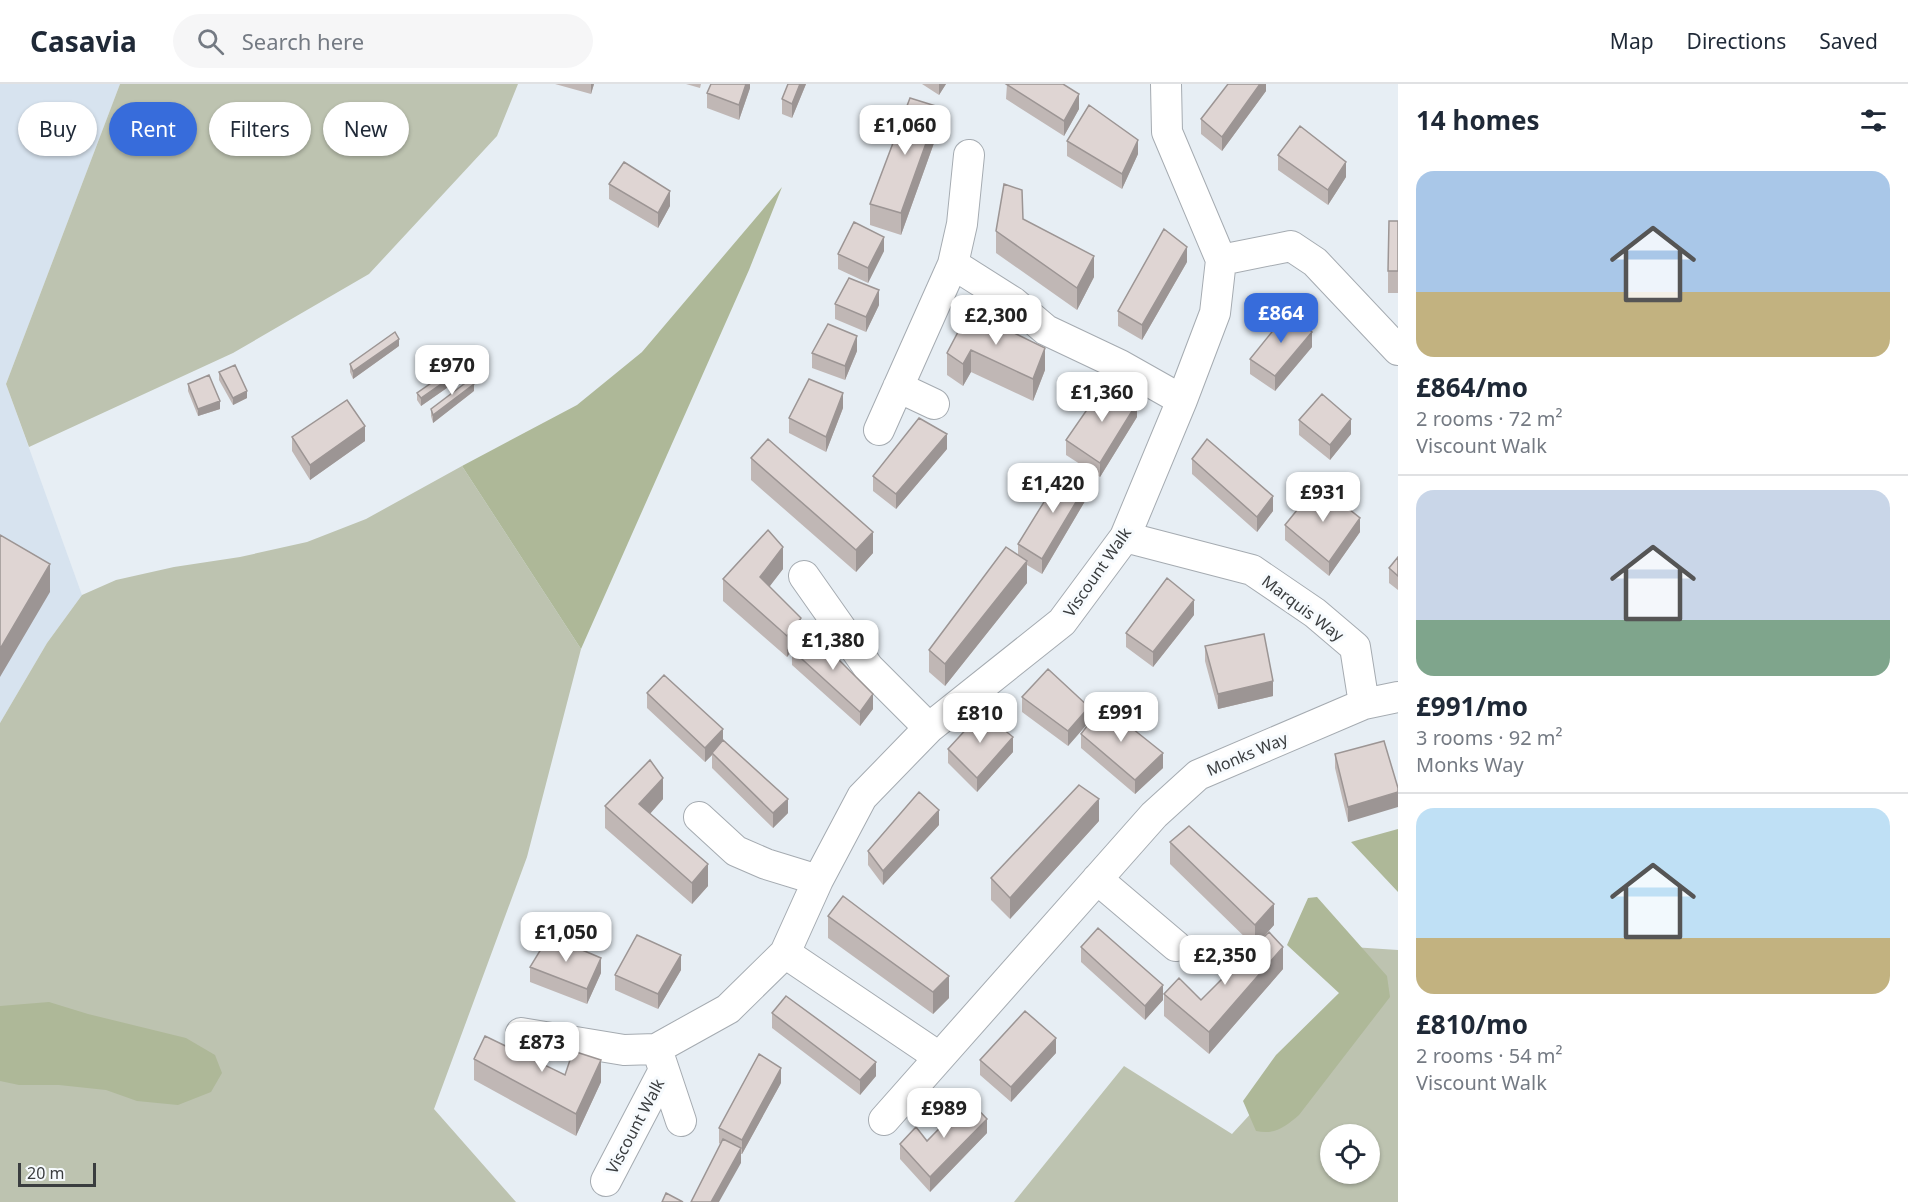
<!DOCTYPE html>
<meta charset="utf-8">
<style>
:root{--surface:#fff;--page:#f6f6f7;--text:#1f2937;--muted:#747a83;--line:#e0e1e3;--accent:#376cdb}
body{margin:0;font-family:"Noto Sans",sans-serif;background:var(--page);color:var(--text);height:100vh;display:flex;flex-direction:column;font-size:22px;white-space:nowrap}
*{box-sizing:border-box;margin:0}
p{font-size:20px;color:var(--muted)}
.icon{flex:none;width:33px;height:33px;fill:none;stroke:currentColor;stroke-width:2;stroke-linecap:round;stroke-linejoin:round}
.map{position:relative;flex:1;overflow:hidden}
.side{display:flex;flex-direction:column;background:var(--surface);width:510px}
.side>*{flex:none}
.guide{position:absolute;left:18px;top:18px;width:570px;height:54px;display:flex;gap:12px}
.fabs{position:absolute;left:1320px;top:1040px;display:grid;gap:12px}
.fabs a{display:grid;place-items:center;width:60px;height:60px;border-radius:50%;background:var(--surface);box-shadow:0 2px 4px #0004;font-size:30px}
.scale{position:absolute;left:18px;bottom:15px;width:78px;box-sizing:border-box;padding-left:6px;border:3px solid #3a3d3f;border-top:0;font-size:16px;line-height:21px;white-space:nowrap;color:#3a3d3f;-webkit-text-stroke:4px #f7fbfe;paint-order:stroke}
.price{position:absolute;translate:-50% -51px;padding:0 14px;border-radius:12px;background:#fff;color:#222;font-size:20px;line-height:39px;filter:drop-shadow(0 2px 3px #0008)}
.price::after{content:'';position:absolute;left:50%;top:36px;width:18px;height:14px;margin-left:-9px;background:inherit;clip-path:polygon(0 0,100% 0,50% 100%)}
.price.on{background:var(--accent);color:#fff}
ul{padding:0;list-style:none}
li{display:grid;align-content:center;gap:12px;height:318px;padding:0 18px}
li+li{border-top:2px solid var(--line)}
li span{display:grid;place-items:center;height:186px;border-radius:18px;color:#555}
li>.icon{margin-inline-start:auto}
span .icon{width:108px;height:108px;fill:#fffc;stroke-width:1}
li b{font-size:26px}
h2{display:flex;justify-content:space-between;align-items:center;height:72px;padding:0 18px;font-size:26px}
.pill{padding:0 21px;border-radius:27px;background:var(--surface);box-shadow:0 2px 4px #0004;font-size:21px;line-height:54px}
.pill.on{background:var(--accent);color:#fff}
header{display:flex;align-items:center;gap:36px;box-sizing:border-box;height:84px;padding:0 30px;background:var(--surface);border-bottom:2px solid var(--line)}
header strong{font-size:28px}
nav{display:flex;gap:33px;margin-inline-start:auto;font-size:21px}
.search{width:420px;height:54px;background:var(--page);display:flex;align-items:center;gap:15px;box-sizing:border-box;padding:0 21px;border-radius:33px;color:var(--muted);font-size:22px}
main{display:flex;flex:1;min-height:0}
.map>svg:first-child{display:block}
</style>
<header>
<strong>Casavia</strong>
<div class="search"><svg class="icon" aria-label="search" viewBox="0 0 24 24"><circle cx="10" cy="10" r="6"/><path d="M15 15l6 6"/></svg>Search here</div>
<nav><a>Map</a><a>Directions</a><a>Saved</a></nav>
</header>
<main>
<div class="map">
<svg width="1398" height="1118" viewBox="0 0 1398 1118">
<rect width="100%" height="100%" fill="#e7eef4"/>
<!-- built -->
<path fill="#d7e3ef" d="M0,0h120l-114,300 76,211 -35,48 -47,80z"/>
<!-- green -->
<path fill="#bdc3b0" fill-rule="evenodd" d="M120,0h398l-21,52 -128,138 -136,79 -204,94 -23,-63z
M462,382l119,183 -54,208 -93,252 82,93h-516v-479l47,-80 35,-48 34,-15 58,-13 66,-10 67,-15 59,-23z
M1352,863l46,3v252h-384l110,-136 108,68 122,-133zM1330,1050h40v39h-40z"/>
<!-- forest -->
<path fill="#aeb898" d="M782,103l-33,83 -168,379 -119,-183 115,-61 65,-53z
M1398,745v63l-47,-50z
M1317,813l70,79 3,21 -91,118c-14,12 -24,20 -43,16l-13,-30 33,-46 63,-62 -52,-48 21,-47z
M49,918l39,12 98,24 29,17 7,18 -11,19 -33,13 -41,-4 -31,-11 -47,-5h-40l-19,-4v-75z"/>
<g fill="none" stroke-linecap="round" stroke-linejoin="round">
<defs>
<path id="minor" d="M1221,176l70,-14 24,16 83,88
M953,180l60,38 33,28 74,35 62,35
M898,303l36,17
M879,346l74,-166 9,-40 7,-69
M1125,453l127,33 63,43 40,34 9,57
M804,492l64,91 61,61
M699,733l37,34 30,13 52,16
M1097,795l79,67
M785,869l154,104
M521,949l103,17 32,-1 72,-40 57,-56 33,-73 44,-83 67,-69 133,-106 63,-85 57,-137 33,-87 6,-53 -54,-128 -1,-48
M660,974l21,63
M884,1036l270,-305 44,-40 166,-71 34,-7
M606,1097l58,-111"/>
</defs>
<!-- minor casing -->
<use href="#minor" stroke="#a5abb1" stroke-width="32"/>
<!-- minor -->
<use href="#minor" stroke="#fff" stroke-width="30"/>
</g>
<!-- wall -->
<path fill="#c0b7b5" d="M555,0h39l-3,10z
M686,0h15l-1,4z
M750,0v4l-11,32 -32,-12v-15z
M788,0h18l-14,34 -10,-4v-15z
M922,0h24l-7,11z
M1007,0l72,25 -15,27 -58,-37z
M1266,0v7l-44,60 -21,-17v-15z
M939,45l-38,106 -31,-10v-21z
M1067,57l71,13 -16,35 -55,-33z
M1278,71l68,22 -18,28 -50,-35z
M609,100l61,22 -12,22 -49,-29z
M1023,135l71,58 -17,33 -81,-57v-22z
M1398,137v72h-10v-22z
M884,167l-16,32 -30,-14v-15z
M1187,178l-45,78 -24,-14v-15z
M835,220l44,1 -13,27 -31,-13z
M969,227l76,59 -12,31 -62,-29 -8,14 -16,-11v-22z
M399,262l-46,33 -3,-7v-8z
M1312,263l-37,44 -25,-17v-15z
M857,267l-12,29 -33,-12v-15z
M219,288l28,26 -14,7 -14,-25z
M464,292l-43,30 -4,-6v-7z
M188,300l32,25 -22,7 -10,-25z
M474,307l-41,32 -2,-7v-7z
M843,324l-17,44 -37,-19v-15z
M1137,333l-37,60 -34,-22v-15z
M1299,336l52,14 -21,26 -31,-25z
M292,353l73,4 -55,39 -18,-29z
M947,365l-51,60 -23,-18v-15z
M751,374l122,95 -17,19 -105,-92z
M1192,375l81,52 -16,21 -65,-58z
M1088,412l-46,78 -15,-9v18l-82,103 -16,-14v-22l89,-95v-11z
M1285,441l75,7 -31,44 -44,-36z
M1398,473v33l-9,-7v-15z
M783,485l-14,17 32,53 -6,9 78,61 -13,17 -68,-61v-14l-5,6 -64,-56v-22z
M1194,531l-41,52 -27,-20v-14z
M1205,562l68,50 -55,13 -13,-48z
M647,609l76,47 65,73 -15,15 -61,-60v-13l-7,7 -58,-54z
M1022,613l67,25 -21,24 -46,-34z
M1081,650l82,34 -28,26 -54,-46z
M948,665l65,3 -36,40 -29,-29z
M1335,670l63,34 -50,34 -13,-54z
M663,715l-13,15 58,72 -16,18 -87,-76v-22z
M1099,737l-89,98 -19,-19v-22z
M939,741l-56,60 -15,-20v-14z
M1170,758l104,83 -7,8 16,36 -74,85 -45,-38v-22l37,6 53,-54 -84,-82z
M828,832l121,82 -16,16 -105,-76z
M1081,863l82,53 -18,20 -64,-58z
M530,883l71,6 -14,31 -57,-22z
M681,886l-23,39 -43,-19v-15z
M772,929l104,63 -16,19 -88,-67z
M1056,969l-45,49 -31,-27v-15z
M474,975l91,16 36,7 -25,54 -102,-56z
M781,999l-39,71h-1v9l-22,-20v-15z
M987,1049l-57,59 -30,-33v-15z"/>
<!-- shaded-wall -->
<path fill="#9c9594" d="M591,0h3l-3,10z
M746,0h4v4l-11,32v-15z
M800,0h6l-14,34v-14z
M939,0h7l-7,11z
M1260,0h6v7l-44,60v-14z
M1079,10v15l-15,27v-15z
M939,23v22l-38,106v-22z
M1138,56v14l-16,35v-15z
M1346,78v15l-18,28v-15z
M670,107v15l-12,22v-15z
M884,153v14l-16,32v-15z
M1187,163v15l-45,78v-15z
M1094,172v21l-17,33v-22z
M879,206v15l-13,27v-15z
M1312,248v15l-37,44v-15z
M857,252v15l-12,29v-14z
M399,255v7l-46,33v-8z
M1045,264v22l-12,31v-22z
M971,266v22l-8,14v-22z
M464,284v8l-43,30v-8z
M474,300v7l-41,32v-8z
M247,307v7l-14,7v-7z
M843,309v15l-17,44v-15z
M220,317v8l-22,7v-7z
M1137,319v14l-37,60v-14z
M1351,335v15l-21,26v-15z
M365,342v15l-55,39v-15z
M947,350v15l-51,60v-15z
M1088,398v14l-46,78v-15z
M1273,412v15l-16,21v-15z
M1360,434v14l-31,44v-14z
M873,448v21l-17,19v-22z
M783,463v22l-23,30v-22z
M1027,477v22l-82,103v-22z
M50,480v28l-50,85v-28z
M1194,516v15l-41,52v-15z
M801,534v21l-14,18v-21z
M1273,597v15l-55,13v-15z
M873,610v15l-13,17v-14z
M1089,623v15l-21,24v-15z
M723,645v15l-11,9v2l-7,7v-14z
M1013,653v15l-36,40v-14z
M1163,669v15l-28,26v-14z
M663,694v21l-24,27v-22z
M1398,708v15l-50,15v-15z
M788,715v14l-15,15v-15z
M1099,715v22l-89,98v-21z
M939,726v15l-56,60v-14z
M708,780v22l-16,18v-21z
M1274,820v21l-19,21v-21z
M1283,863v22l-74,85v-22z
M681,871v15l-23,39v-15z
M601,874v15l-14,31v-15z
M949,892v22l-16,16v-22z
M1163,901v15l-18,20v-14z
M1056,954v15l-45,49v-15z
M601,976v22l-25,54v-22z
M876,978v14l-16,19v-15z
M781,984v15l-39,71v-14z
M987,1035v14l-57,59v-15z
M741,1064v15l-22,39h-8z"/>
<!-- building -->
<path fill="#dfd5d3" stroke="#9c9594" stroke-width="1.5" d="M711,0h35l-7,21 -32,-12z
M788,0h12l-8,20 -10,-5z
M1006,0h57l16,10 -15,27z
M1228,0h32l-38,53 -21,-18z
M910,14l29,9 -38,106 -31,-9z
M1089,21l49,35 -16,34 -55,-33z
M1300,42l46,36 -18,28 -50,-35z
M624,78l46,29 -12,22 -49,-29z
M1004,100l18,6 1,29 71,37 -17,32 -81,-57z
M1389,137h9v50h-10z
M854,138l30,15 -16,31 -30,-14z
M1164,145l23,18 -45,78 -24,-14z
M849,194l30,12 -13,27 -31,-13z
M969,227l76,37 -12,31 -62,-29 -8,14 -16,-11z
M1289,227l23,21 -37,44 -25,-17z
M828,240l29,12 -12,30 -33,-13z
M395,248l4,7 -46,32 -3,-7z
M460,279l4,5 -43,30 -4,-5z
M235,281l12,26 -14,7 -14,-26z
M209,291l11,26 -22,8 -10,-25z
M472,294l2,6 -41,31 -2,-6z
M809,295l34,14 -17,44 -37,-19z
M1104,301l33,18 -37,60 -34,-23z
M1322,310l29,25 -21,26 -31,-25z
M347,316l18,26 -55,39 -18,-28z
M919,334l28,16 -51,60 -23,-18z
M768,355l105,93 -17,18 -105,-92z
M1207,355l66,57 -16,21 -65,-58z
M1065,384l23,14 -46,77 -24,-15z
M1318,400l42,34 -31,44 -44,-37z
M768,446l15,17 -23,30 41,41 -14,18 -64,-57z
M0,451l50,29 -50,85z
M1006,463l21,14 -82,103 -16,-14z
M1398,473v19l-9,-8z
M1167,494l27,22 -41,52 -27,-19z
M811,548l62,62 -13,18 -68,-62z
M1264,550l9,47 -55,13 -13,-48z
M1048,585l41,38 -21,24 -46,-34z
M664,591l59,54 -18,19 -58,-55z
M1103,621l60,48 -28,27 -54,-46z
M982,628l31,25 -36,41 -29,-29z
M723,656l65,59 -15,14 -61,-60z
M1384,657l14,47v4l-50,15 -13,-53z
M650,676l13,18 -24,26 69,60 -16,19 -87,-77z
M1079,701l20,14 -89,99 -19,-20z
M919,708l20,18 -56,61 -15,-20z
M1189,742l85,78 -19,21 -85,-83z
M843,812l106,80 -16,16 -105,-76z
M1098,844l65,57 -18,21 -64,-59z
M1269,848l14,15 -74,85 -45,-38 15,-16 22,22z
M637,851l44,20 -23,39 -43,-19z
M549,852l52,22 -14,31 -57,-22z
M786,912l90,66 -16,18 -88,-67z
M1025,927l31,27 -45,49 -31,-27z
M485,952l80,39 8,-24 28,9 -25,54 -102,-55z
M759,970l22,14 -39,72 -23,-12z
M968,1015l19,20 -57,58 -30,-33 16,-17 11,14z
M723,1055l18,9 -30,54h-20z
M666,1109l17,9h-21z"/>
<g text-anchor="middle" stroke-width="6" stroke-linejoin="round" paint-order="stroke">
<!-- street labels -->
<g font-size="16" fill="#3a3d3f" stroke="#f7fbfe">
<text transform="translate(1097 488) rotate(-55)" y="6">Viscount Walk</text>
<text transform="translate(1303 524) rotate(37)" y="6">Marquis Way</text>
<text transform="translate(1247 670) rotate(-23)" y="6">Monks Way</text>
<text transform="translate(635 1042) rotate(-62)" y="6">Viscount Walk</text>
</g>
</g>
</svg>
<div class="fabs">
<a><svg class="icon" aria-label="locate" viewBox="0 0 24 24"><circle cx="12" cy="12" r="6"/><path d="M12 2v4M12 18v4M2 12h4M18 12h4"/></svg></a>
</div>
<div class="scale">20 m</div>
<b class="price" style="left:905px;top:72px">£1,060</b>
<b class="price on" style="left:1281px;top:260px">£864</b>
<b class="price" style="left:996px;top:262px">£2,300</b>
<b class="price" style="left:452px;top:312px">£970</b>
<b class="price" style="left:1102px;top:339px">£1,360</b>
<b class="price" style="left:1053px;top:430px">£1,420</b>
<b class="price" style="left:1323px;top:439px">£931</b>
<b class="price" style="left:833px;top:587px">£1,380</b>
<b class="price" style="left:1121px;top:659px">£991</b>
<b class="price" style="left:980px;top:660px">£810</b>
<b class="price" style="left:566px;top:879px">£1,050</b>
<b class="price" style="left:1225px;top:902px">£2,350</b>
<b class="price" style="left:542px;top:989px">£873</b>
<b class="price" style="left:944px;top:1055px">£989</b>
<div class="guide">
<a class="pill">Buy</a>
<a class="pill on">Rent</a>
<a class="pill">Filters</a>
<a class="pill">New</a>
</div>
</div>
<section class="side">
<h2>14 homes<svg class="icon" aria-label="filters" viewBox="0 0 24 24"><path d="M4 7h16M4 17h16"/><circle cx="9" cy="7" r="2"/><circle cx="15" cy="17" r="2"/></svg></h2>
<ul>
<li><span style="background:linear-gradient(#a9c7e8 65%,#c2b280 0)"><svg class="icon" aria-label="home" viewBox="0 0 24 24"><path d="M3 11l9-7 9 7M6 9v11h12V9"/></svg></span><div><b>£864/mo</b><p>2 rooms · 72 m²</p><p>Viscount Walk</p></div></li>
<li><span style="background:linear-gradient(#c9d6e8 70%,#7fa58c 0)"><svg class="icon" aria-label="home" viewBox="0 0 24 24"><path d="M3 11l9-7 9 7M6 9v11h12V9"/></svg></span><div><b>£991/mo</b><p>3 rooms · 92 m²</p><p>Monks Way</p></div></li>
<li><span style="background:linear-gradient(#bfe0f5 70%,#c2b280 0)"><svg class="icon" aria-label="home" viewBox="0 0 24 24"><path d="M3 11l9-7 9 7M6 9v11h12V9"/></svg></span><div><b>£810/mo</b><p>2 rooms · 54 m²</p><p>Viscount Walk</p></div></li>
</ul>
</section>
</main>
